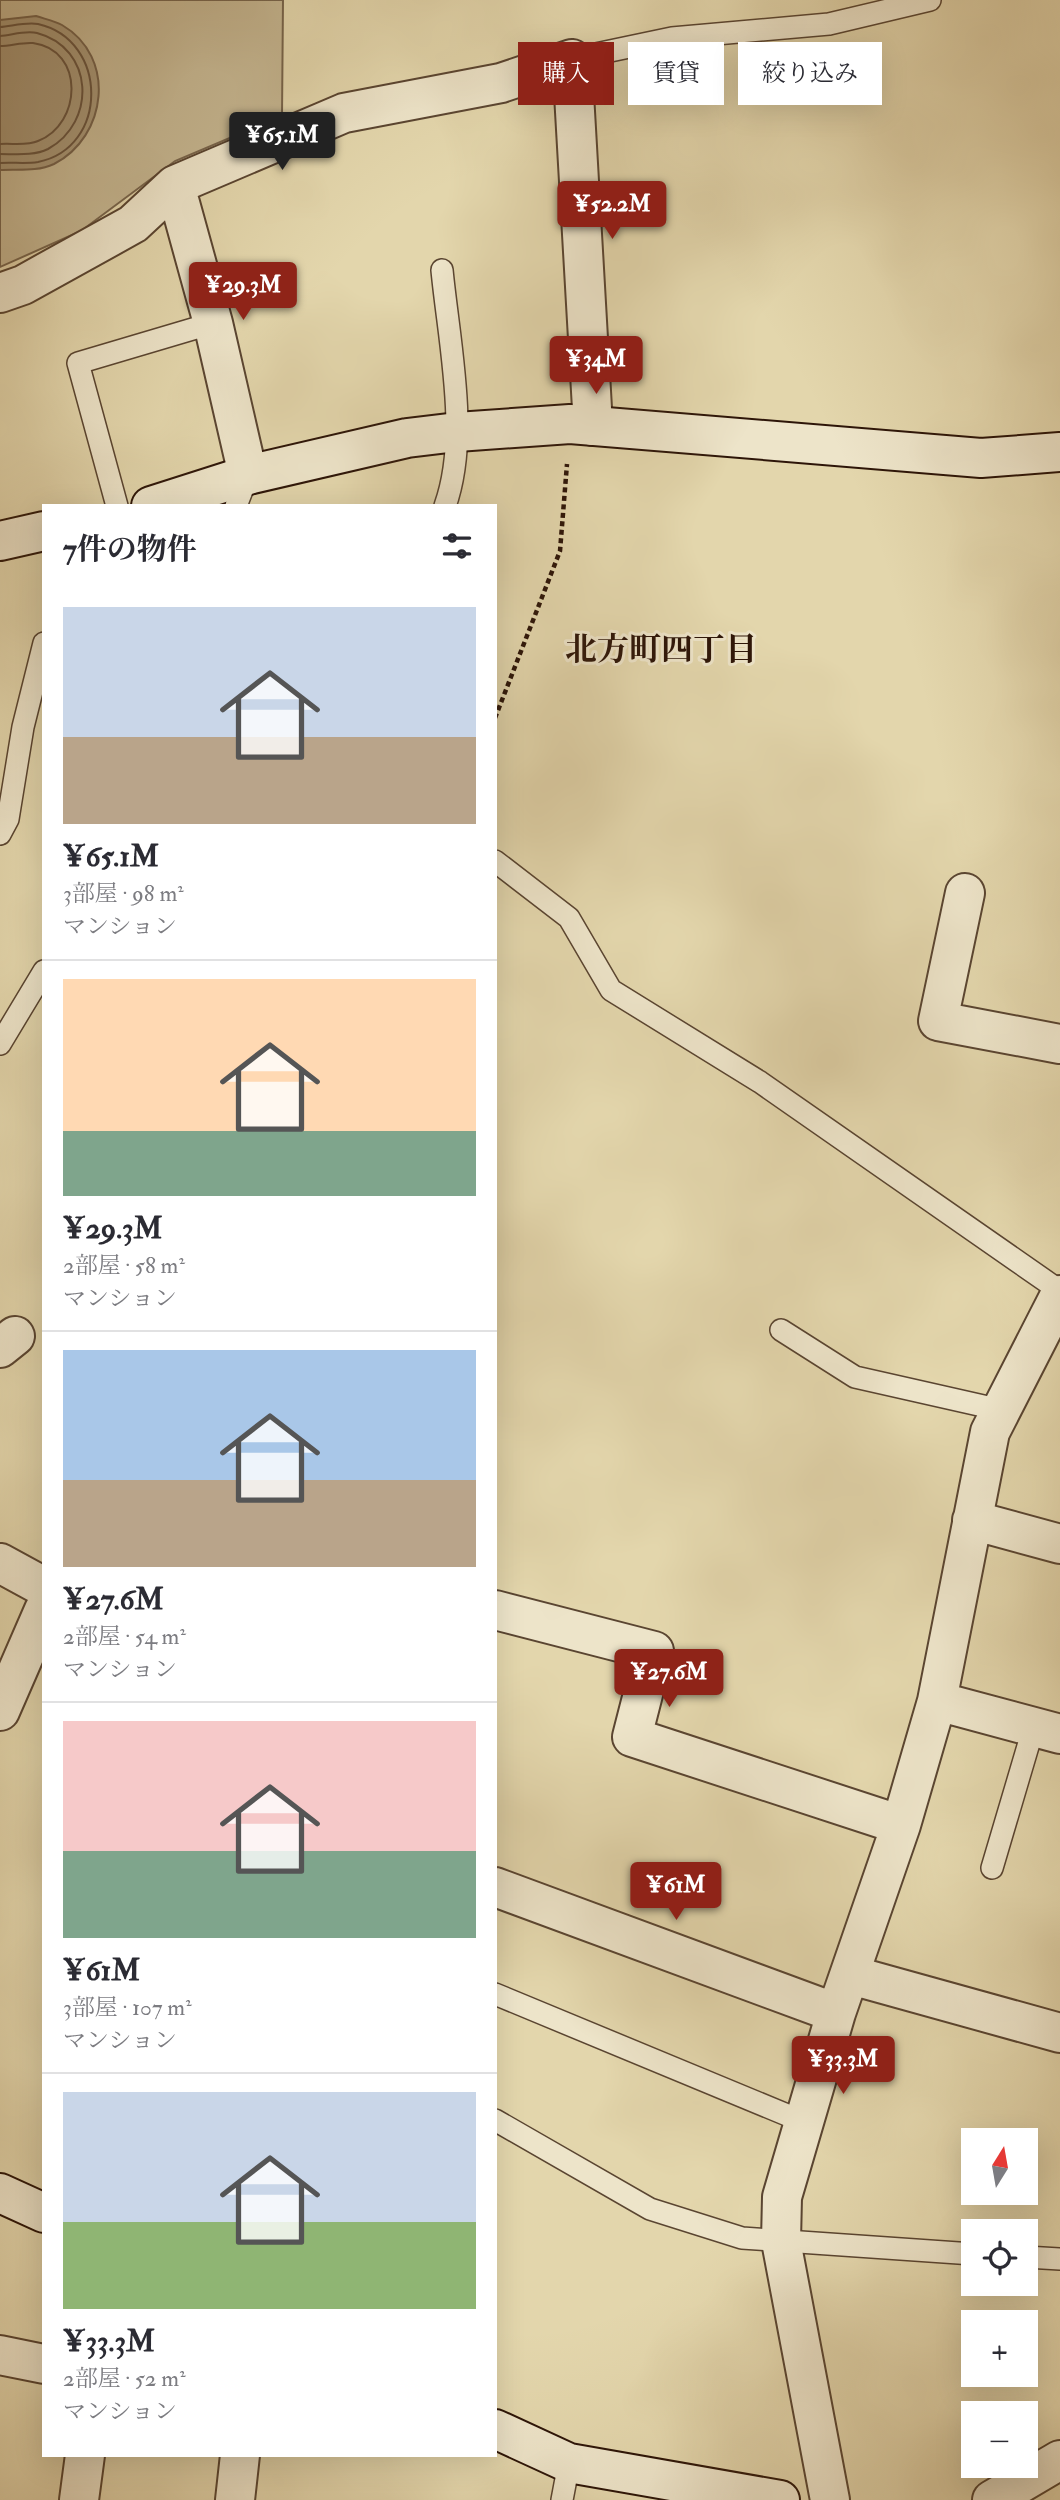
<!DOCTYPE html>
<html lang="ja">
<meta charset="utf-8">
<style>
:root{--surface:#fff;--page:#f7f7f7;--text:#2b2b33;--muted:#7c7c81;--line:#e1e1e2;--accent:#8f2418}
body{margin:0;font-family:"IM FELL Double Pica","Noto Serif JP",serif;background:var(--page);color:var(--text);height:100vh;display:flex;flex-direction:column;font-size:26px;white-space:nowrap}
*{box-sizing:border-box;margin:0}
p{font-size:23px;color:var(--muted)}
.icon{flex:none;width:38px;height:38px;fill:none;stroke:currentColor;stroke-width:2;stroke-linecap:round;stroke-linejoin:round}
.map{position:relative;flex:1;overflow:hidden}
.panel{position:absolute;left:42px;top:504px;width:455px;height:1953px;display:flex;flex-direction:column;background:var(--surface);border-radius:0px;box-shadow:0 7px 28px #0002}
.panel>*{flex:none}
.guide{position:absolute;left:518px;top:42px;width:436px;height:63px;display:flex;gap:14px}
.needle{width:46px;rotate:11deg}
.fabs{position:absolute;left:961px;top:2128px;display:grid;gap:14px}
.fabs a{display:grid;place-items:center;width:77px;height:77px;border-radius:0px;background:var(--surface);box-shadow:0 7px 28px #0002;font-size:35px}
.price{position:absolute;translate:-50% -60px;padding:0 16px;border-radius:7px;background:var(--accent);color:#fff;font-size:23px;line-height:46px;filter:drop-shadow(0 2px 4px #0008)}
.price::after{content:'';position:absolute;left:50%;top:42px;width:21px;height:16px;margin-left:-10px;background:inherit;clip-path:polygon(0 0,100% 0,50% 100%)}
.price.active{background:#222;color:#fff}
ul{padding:0;list-style:none}
li{display:grid;align-content:center;gap:14px;height:371px;padding:0 21px}
li+li{border-top:2px solid var(--line)}
li span{display:grid;place-items:center;height:217px;border-radius:0px;color:#555}
li>.icon{margin-inline-start:auto}
span .icon{width:126px;height:126px;fill:#fffc;stroke-width:1}
li b{font-size:30px}
h2{display:flex;justify-content:space-between;align-items:center;height:84px;padding:0 21px;font-size:30px}
.chip{padding:0 24px;border-radius:0px;background:var(--surface);box-shadow:0 7px 28px #0002;font-size:24px;line-height:63px}
.chip.active{background:var(--accent);color:#fff}
.map>svg:first-child{display:block}
</style>
<div class="map">
<svg width="1060" height="2500" viewBox="0 0 1060 2500">
<rect width="100%" height="100%" fill="#e3d6ac"/>
<filter id="stains"><feTurbulence type="fractalNoise" baseFrequency=".00286" numOctaves="4"/><feColorMatrix values="0 0 0 0 .2 0 0 0 0 .09 0 0 0 0 .02 0 0 0 .5 -.17"/></filter>
<radialGradient id="worn" r=".72"><stop offset=".6" stop-color="#630" stop-opacity="0"/><stop offset="1" stop-color="#630" stop-opacity=".3"/></radialGradient>
<!-- green -->
<path fill="#c4b590" stroke="#78654c" stroke-width="2" d="M0,0h283l-1,116 -107,45 -94,70 -81,36z"/>
<!-- water -->
<path fill="#a59474" stroke="#756149" stroke-width="2" d="M36,16c9,3 19,5 26,9 55,32 45,112 -8,139 -17,8 -36,5 -54,6v-150z"/>
<g fill="none" stroke-linecap="round" stroke-linejoin="round">
<!-- shore -->
<path stroke="#69543e" stroke-width="2" d="M0,27c12,-1 26,-5 38,-3 71,16 71,124 0,138 -12,2 -26,0 -38,1
M0,36c12,-1 26,-6 37,-3 57,15 60,89 11,116 -14,7 -32,5 -48,5
M0,46c11,0 22,-4 33,-3 52,7 49,81 5,98 -11,5 -26,2 -38,3"/>
<defs>
<path id="lane" d="M572,59l100,-21 157,-14 101,-24
M442,270c7,73 28,166 3,236
M117,506l-39,-143 135,-40
M236,506l12,-31
M0,834l8,-15 15,-92 21,-84
M495,861l74,57 42,72 149,92 300,209
M0,1044l44,-73
M781,1330l74,47 146,33
M992,1868l42,-142
M495,1994l309,128
M495,2120l155,89 92,29 231,16
M1026,2257l34,2
M562,2500l7,-37"/>
<path id="street" d="M175,185l38,138 35,152
M0,293l23,-8 110,-61 42,-39 169,-72 157,-30 71,-24 21,367
M965,893l-27,128 122,23
M0,1348l15,-12
M972,1520l88,24
M0,1563l44,24
M495,1610l159,41 -22,86 269,88
M937,1701l123,33
M0,1711l44,-101
M495,1887l341,126
M851,1975l209,58
M0,2355l44,9
M79,2500l6,-45
M235,2500l5,-45
M830,2500l-49,-259 1,-44 54,-184 65,-188 36,-124 53,-269 70,-137
M992,2500l68,-40"/>
<path id="secondary" d="M151,506l97,-31 159,-37 50,-6 113,-8 411,34 79,-6
M0,541l44,-10
M0,2193l44,20
M495,2429l74,34 211,37"/>
</defs>
<!-- lane casing -->
<use href="#lane" stroke="#5a4531" stroke-width="24"/>
<!-- street casing -->
<use href="#street" stroke="#5a4531" stroke-width="42"/>
<!-- secondary casing -->
<use href="#secondary" stroke="#2d1508" stroke-width="42"/>
<!-- path -->
<path stroke="#2d1508" stroke-width="4.5" stroke-dasharray="5 3.5" stroke-linecap="butt" d="M495,718l65,-167 7,-87"/>
<!-- lane -->
<use href="#lane" stroke="#ede4c9" stroke-width="21"/>
<!-- street -->
<use href="#street" stroke="#ede4c9" stroke-width="38"/>
<!-- secondary -->
<use href="#secondary" stroke="#ede4c9" stroke-width="38"/>
</g>
<g text-anchor="middle" stroke-width="6" stroke-linejoin="round" paint-order="stroke">
<!-- neighbourhood labels -->
<g font-size="32" font-weight="bold" fill="#2d1508" stroke="#ede4c9">
<text x="661" y="660">北方町四丁目</text>
</g>
</g>
<rect width="100%" height="100%" filter="url(#stains)"/>
<rect width="100%" height="100%" fill="url(#worn)"/>
</svg>
<div class="fabs">
<a><svg class="needle" viewBox="-14 -14 28 28"><path d="M0-13l5 13h-10z" fill="#e53935"/><path d="M0 13l5-13h-10z" fill="#7c7c81"/></svg></a>
<a><svg class="icon" aria-label="locate" viewBox="0 0 24 24"><circle cx="12" cy="12" r="6"/><path d="M12 2v4M12 18v4M2 12h4M18 12h4"/></svg></a>
<a>+</a>
<a>−</a>
</div>
<b class="price active" style="left:282px;top:172px">¥65.1M</b>
<b class="price" style="left:612px;top:241px">¥52.2M</b>
<b class="price" style="left:243px;top:322px">¥29.3M</b>
<b class="price" style="left:596px;top:396px">¥34M</b>
<b class="price" style="left:669px;top:1709px">¥27.6M</b>
<b class="price" style="left:676px;top:1922px">¥61M</b>
<b class="price" style="left:843px;top:2096px">¥33.3M</b>
<div class="guide">
<a class="chip active">購入</a>
<a class="chip">賃貸</a>
<a class="chip">絞り込み</a>
</div>
<section class="panel">
<h2>7件の物件<svg class="icon" aria-label="filters" viewBox="0 0 24 24"><path d="M4 7h16M4 17h16"/><circle cx="9" cy="7" r="2"/><circle cx="15" cy="17" r="2"/></svg></h2>
<ul>
<li><span style="background:linear-gradient(#c9d6e8 60%,#b9a48a 0)"><svg class="icon" aria-label="home" viewBox="0 0 24 24"><path d="M3 11l9-7 9 7M6 9v11h12V9"/></svg></span><div><b>¥65.1M</b><p>3部屋 · 98 m²</p><p>マンション</p></div></li>
<li><span style="background:linear-gradient(#ffd9b3 70%,#7fa58c 0)"><svg class="icon" aria-label="home" viewBox="0 0 24 24"><path d="M3 11l9-7 9 7M6 9v11h12V9"/></svg></span><div><b>¥29.3M</b><p>2部屋 · 58 m²</p><p>マンション</p></div></li>
<li><span style="background:linear-gradient(#a9c7e8 60%,#b9a48a 0)"><svg class="icon" aria-label="home" viewBox="0 0 24 24"><path d="M3 11l9-7 9 7M6 9v11h12V9"/></svg></span><div><b>¥27.6M</b><p>2部屋 · 54 m²</p><p>マンション</p></div></li>
<li><span style="background:linear-gradient(#f6c9c9 60%,#7fa58c 0)"><svg class="icon" aria-label="home" viewBox="0 0 24 24"><path d="M3 11l9-7 9 7M6 9v11h12V9"/></svg></span><div><b>¥61M</b><p>3部屋 · 107 m²</p><p>マンション</p></div></li>
<li><span style="background:linear-gradient(#c9d6e8 60%,#8fb573 0)"><svg class="icon" aria-label="home" viewBox="0 0 24 24"><path d="M3 11l9-7 9 7M6 9v11h12V9"/></svg></span><div><b>¥33.3M</b><p>2部屋 · 52 m²</p><p>マンション</p></div></li>
</ul>
</section>
</div>
